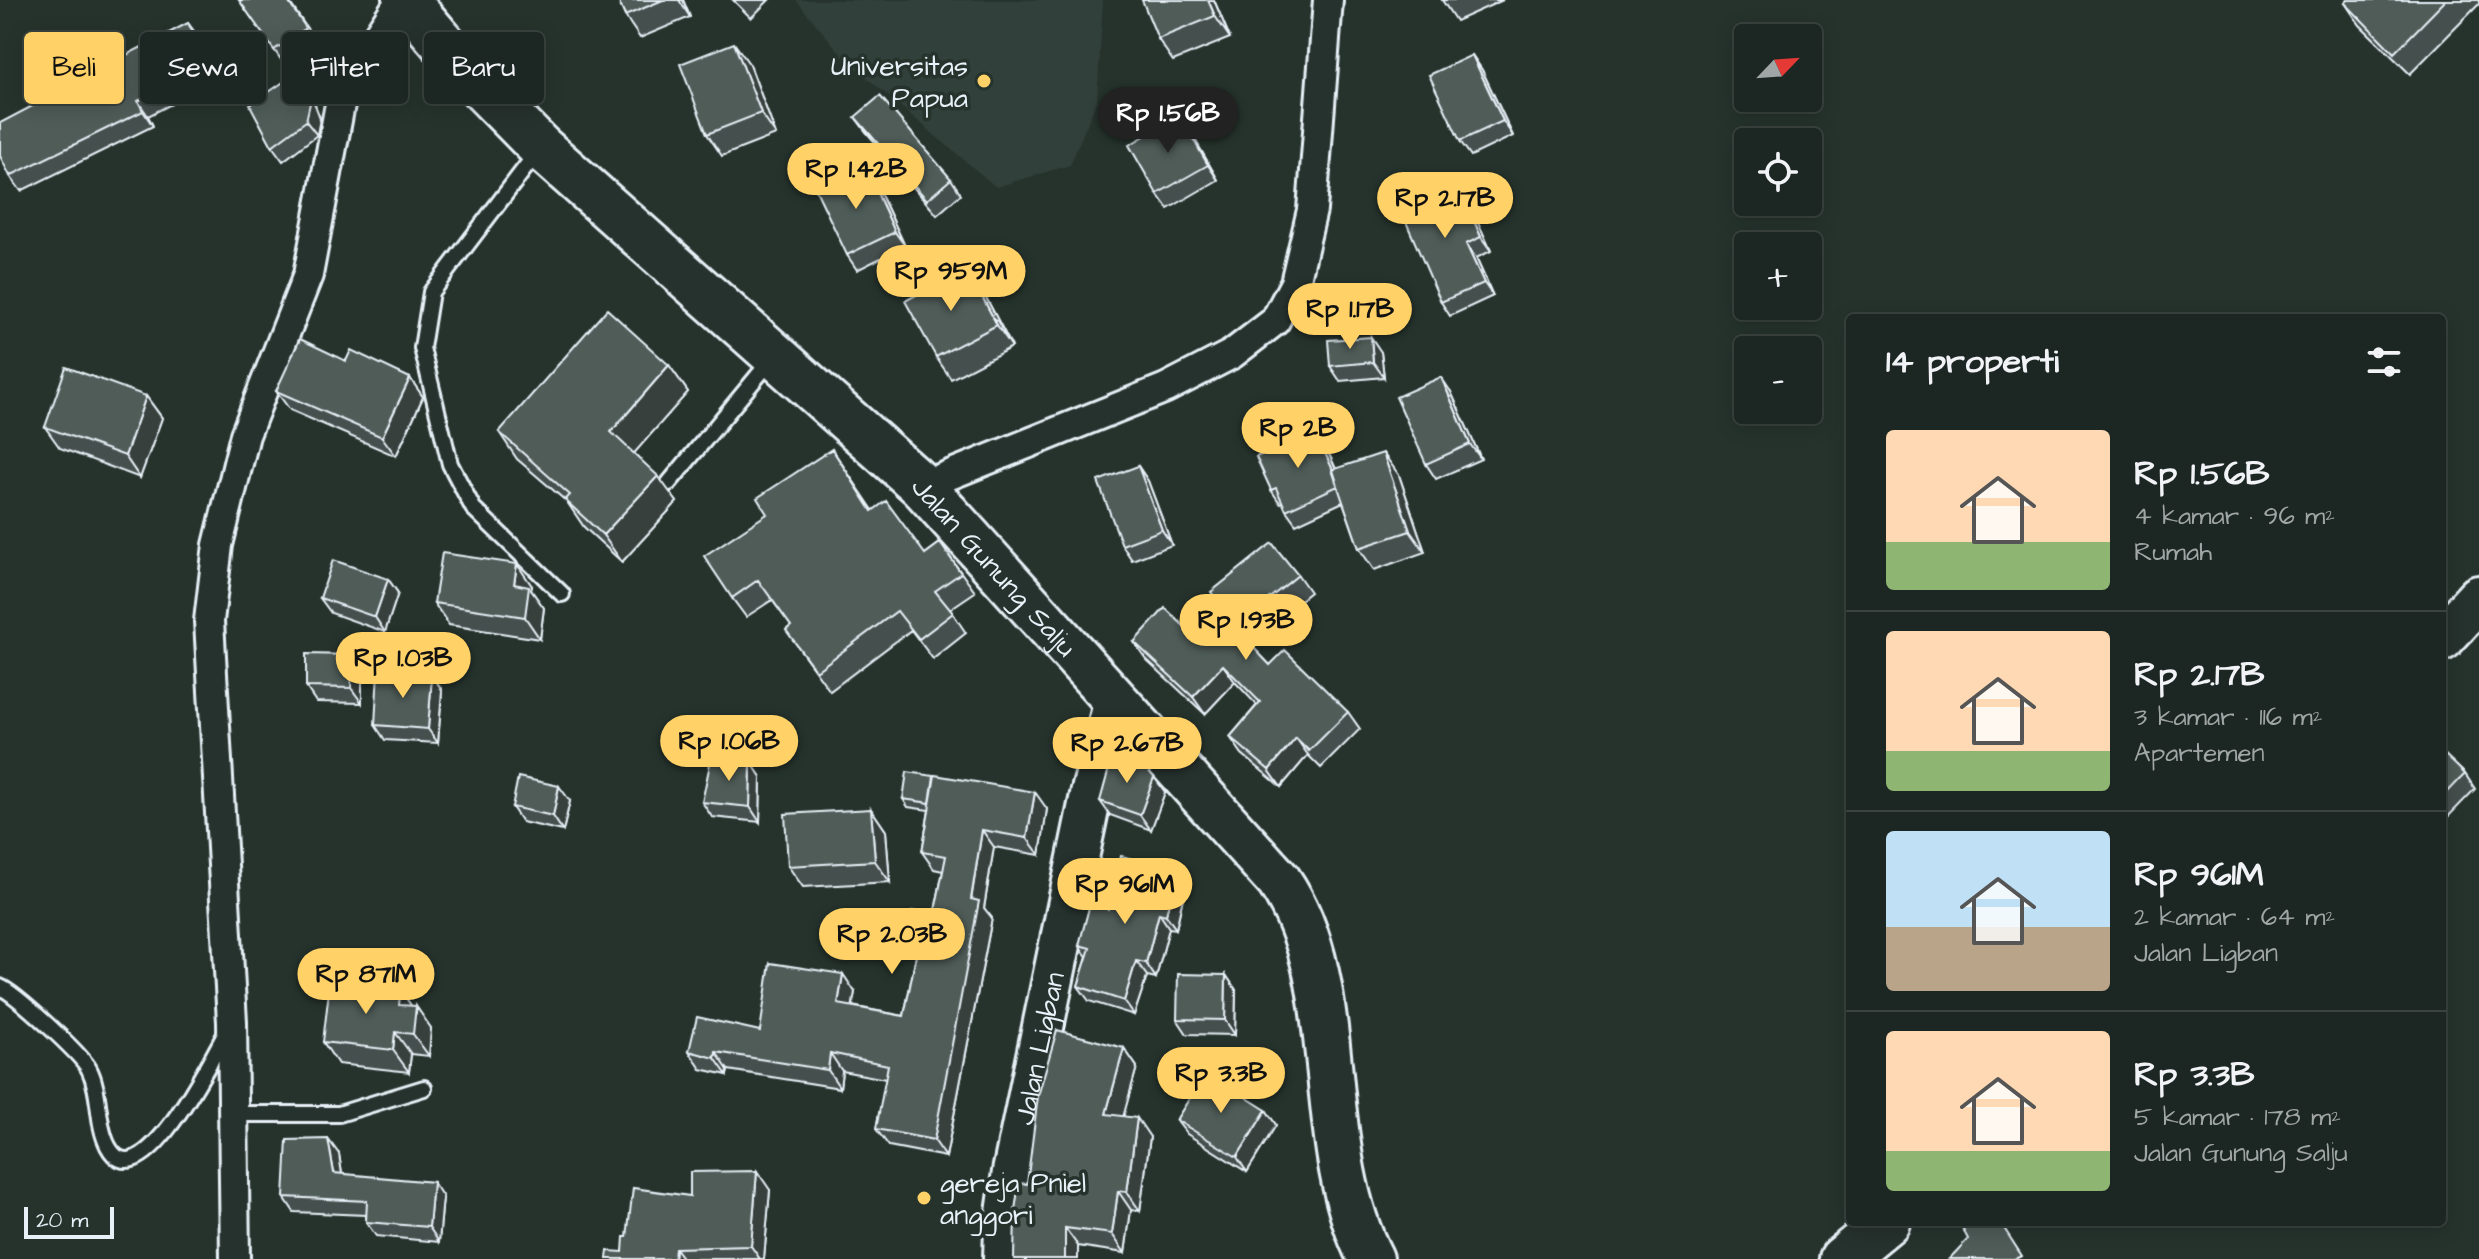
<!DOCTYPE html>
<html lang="id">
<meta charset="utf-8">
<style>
:root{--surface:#1c2622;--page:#252e2a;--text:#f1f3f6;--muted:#a0a5a5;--line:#3a4340;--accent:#ffd166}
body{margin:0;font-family:"Architects Daughter",sans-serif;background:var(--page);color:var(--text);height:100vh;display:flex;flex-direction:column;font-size:30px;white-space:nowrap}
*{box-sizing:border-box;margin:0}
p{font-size:26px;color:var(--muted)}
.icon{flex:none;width:44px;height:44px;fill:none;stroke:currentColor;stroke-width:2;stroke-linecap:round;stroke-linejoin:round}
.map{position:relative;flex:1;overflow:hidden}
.details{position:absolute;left:1846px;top:314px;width:600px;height:912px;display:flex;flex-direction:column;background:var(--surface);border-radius:8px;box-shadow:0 4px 20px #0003,0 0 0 2px var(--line)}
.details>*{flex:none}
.guide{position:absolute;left:24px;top:32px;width:760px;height:72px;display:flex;gap:16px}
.needle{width:52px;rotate:65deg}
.tools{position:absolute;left:1734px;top:24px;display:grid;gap:16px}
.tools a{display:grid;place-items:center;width:88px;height:88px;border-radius:8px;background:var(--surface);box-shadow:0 4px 20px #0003,0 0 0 2px var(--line);font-size:40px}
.scale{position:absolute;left:24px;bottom:20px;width:90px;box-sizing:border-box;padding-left:8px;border:4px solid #e8f1f8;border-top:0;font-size:22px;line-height:28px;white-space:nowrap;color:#e8f1f8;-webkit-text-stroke:6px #26332d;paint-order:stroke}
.price{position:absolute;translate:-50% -68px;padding:0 18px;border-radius:28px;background:var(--accent);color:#111;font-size:26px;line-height:52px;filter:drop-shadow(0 2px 4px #0008)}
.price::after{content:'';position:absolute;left:50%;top:48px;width:24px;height:18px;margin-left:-12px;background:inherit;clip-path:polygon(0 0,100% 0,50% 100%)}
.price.on{background:#222;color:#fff}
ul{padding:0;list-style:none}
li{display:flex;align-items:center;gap:24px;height:200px;padding:0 40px}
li+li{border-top:2px solid var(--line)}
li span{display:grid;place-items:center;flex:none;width:224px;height:160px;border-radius:8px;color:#555}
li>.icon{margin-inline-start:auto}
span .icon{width:96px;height:96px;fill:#fffc;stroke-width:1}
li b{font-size:34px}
h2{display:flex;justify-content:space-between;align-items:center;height:96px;padding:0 40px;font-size:34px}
.pill{padding:0 28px;border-radius:8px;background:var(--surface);box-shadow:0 4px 20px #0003,0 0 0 2px var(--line);font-size:28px;line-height:72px}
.pill.on{background:var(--accent);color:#111}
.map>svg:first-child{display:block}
</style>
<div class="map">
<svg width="2479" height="1259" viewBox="0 0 2479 1259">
<rect width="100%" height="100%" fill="#26332d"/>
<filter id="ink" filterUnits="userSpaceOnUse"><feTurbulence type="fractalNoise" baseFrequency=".0125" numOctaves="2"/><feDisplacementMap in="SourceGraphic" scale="16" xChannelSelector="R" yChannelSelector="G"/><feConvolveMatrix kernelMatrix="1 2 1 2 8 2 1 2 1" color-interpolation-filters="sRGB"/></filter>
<g filter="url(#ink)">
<!-- built -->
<path fill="#333f3a" d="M796,0h307l-6,100 -27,65 -74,22 -149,-126z"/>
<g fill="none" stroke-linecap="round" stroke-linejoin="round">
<defs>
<path id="lane" d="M538,151l-107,141 -9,56 28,116 23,44 89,86
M669,483l102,-123
M0,987c15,6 82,68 89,82 12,23 7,54 19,77 32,61 107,-95 120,-117
M233,1114h106l85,-26"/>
<path id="street" d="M922,486l244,-98 66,-34 43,-33 20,-38 17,-73 16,-210
M235,1259l-3,-237 -23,-401 9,-76 27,-110 63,-160 33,-176 7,-18 53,-81"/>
<g id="secondary">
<path id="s1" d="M1004,1259l1,-32 8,-55 78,-377 24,-95"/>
</g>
<g id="primary">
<path id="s2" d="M406,0l70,82 64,65 382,339 357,395c71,103 32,263 92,378"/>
<path d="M2442,638l37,-40"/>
<path d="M1842,1259l45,-37"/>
</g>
</defs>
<!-- lane casing -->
<use href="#lane" stroke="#e8f1f8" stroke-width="20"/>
<!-- street casing -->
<use href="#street" stroke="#e8f1f8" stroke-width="34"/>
<!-- secondary casing -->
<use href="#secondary" stroke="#e8f1f8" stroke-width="46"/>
<!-- primary casing -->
<use href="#primary" stroke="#e8f1f8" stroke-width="50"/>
<!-- lane -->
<use href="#lane" stroke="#26332d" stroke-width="14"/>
<!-- street -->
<use href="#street" stroke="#26332d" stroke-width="28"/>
<!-- secondary -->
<use href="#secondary" stroke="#26332d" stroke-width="40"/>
<!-- primary -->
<use href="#primary" stroke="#26332d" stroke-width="44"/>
</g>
<!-- wall -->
<path fill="#454f4d" stroke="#e8f1f8" stroke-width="2" d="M239,0h49l31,46 -32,22z
M618,0h65l7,17 -50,21 -15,-22z
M733,0h36l-18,18z
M1214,0l16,38 -57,23 -15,-22z
M1442,0h61l-47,21z
M2348,0h131v4l-69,70 -50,-49 -15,-22z
M188,23l11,15 21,41 -72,37 5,10 -132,65 -11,-15 108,-116z
M1472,55l10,15 31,66 -42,20 -11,-15z
M750,65l26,70 -54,21 -15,-22z
M308,87l12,31 -3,17 -34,26 -11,-15z
M1180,116l10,15 28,49 -50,29 -11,-15z
M855,117l96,62 10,15 -24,21 -71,-83z
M865,167l10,15 30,64 -48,24 -10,-15z
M1457,182l9,14 25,55 -15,7 17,38 -43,20 -9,-14z
M982,290l30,57 -61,32 -15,-22z
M1381,352l3,25 -44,4 -10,-15z
M346,361l64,17 13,19 -27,59 -106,-46 -14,-19z
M669,365l19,27 -54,61 43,49 -55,60 -38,-35 -17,-25 -50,-43 -18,-27z
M1451,392l30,67 -45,20 -10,-15z
M146,396l16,22 -22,60 -80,-30 -15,-21z
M1324,443l12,26 63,6 26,77 -51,18 -15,-22 -16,-46 -47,22 -10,-14 -3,-8 -3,1 -9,-13z
M832,449l41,61 52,44 15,-11 35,49 -25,17 16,24 -33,26 -22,-29 -81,61 -44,-61 5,-4 -19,-26 -26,17 -14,-19 35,-84z
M1138,466l10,15 24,64 -40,15 -10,-15z
M1298,575l12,17 -62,50 22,23 78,47 12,17 -39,39 -13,-13 -27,32 -39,-33 -12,-17 27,-32 -22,-23 -30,32 -59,-55 -12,-17 50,-16z
M388,579l10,14 -13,39 -54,-19 -11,-15z
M532,586l-1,4 13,18 -4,31 -91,-14 -15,-22z
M352,655l10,15v33l-46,-1 -10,-15z
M432,675l10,15 -4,53 -53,-3 -10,-15z
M2442,752l23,22 10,15 -33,34z
M751,762l10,15 -1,45 -48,-5 -10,-15z
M1154,777l11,15 -14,38 -41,-15 -10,-14z
M903,799l144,10 -7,46 -46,-8 -10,61 8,10 -46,239 -57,-11 -13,-17 10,-50 -44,-8 -2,17 -112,-18 -1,5 -26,-6 -12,-18 71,-20 95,-39 -3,14 52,10 12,-60 -9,-12 27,-28 9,-45 -9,-2 -12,-17 7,-42 -21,-3z
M570,801l-7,30 -41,-9 -10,-15z
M871,809l15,22 4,51 -87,5 -15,-21z
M1186,884l-10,45 -7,-1 -13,50 -9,-2 -13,39 -45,-14 -11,-15 9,-29 -8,-12 29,-36z
M1226,975l10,15 -1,45 -48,-1 -10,-15z
M400,990l11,16 20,22 -2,28 -18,-2 -2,18 -71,-8 -15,-22z
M1124,1048l13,19 -14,49 27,21 -10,74 -9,-1 -6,43 -47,-7 -51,-62z
M1266,1110l10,15 -29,47 -60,-38 -11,-14z
M339,1154l3,20 101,23 -4,45 -63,-6 -10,-14v-7l-72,-3 -10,-15z
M770,1190l-6,69h-157l16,-7 4,-15 63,-41z"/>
<!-- shaded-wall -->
<path fill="#38403e" stroke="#e8f1f8" stroke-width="2" d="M679,0h4l7,17z
M1208,0h6l16,38 -15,-22z
M188,23l11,15 21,41 -11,-15z
M734,43l16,22 26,70 -15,-22z
M1472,55l10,15 31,66 -10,-15z
M298,72l10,15 12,31 -3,17 -11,-14z
M138,101l10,15 5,10 -10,-15z
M1180,116l10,15 28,49 -10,-15z
M865,167l10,15 30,64 -10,-14z
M1457,182l9,14 25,55 -10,-14z
M1466,244l10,14 17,38 -9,-13z
M967,268l15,22 30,57 -15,-22z
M1371,337l10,15 3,25 -11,-15z
M669,365l19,27 -58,66 -19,-26z
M1441,377l10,15 30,67 -11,-15z
M410,378l13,19 -27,59 -14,-19z
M146,396l16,22 -22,60 -15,-22z
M1314,430l10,13 25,56 -9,-14z
M1383,453l16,22 26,77 -15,-21z
M1138,466l10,15 24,64 -10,-15z
M658,476l19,26 -55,60 -19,-27z
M517,564l15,22 -1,4 13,18 -4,31 -15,-22 -11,-33z
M388,579l10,14 -13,39 -10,-15z
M352,655l10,15v33l-11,-15z
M1223,665l12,17 -30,32 -12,-17z
M432,675l10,15 -4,53 -10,-14z
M1296,738l12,17 -27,32 -12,-17z
M751,762l10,15 -1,45 -10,-15z
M1154,777l11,15 -14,38 -11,-15z
M559,786l11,15 -7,30 -10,-15z
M1035,792l12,17 -7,46 -13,-17z
M871,809l15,22 4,51 -15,-21z
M982,830l12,17 -10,61 8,10 -46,239 -12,-17z
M1176,870l10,14 -10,45 -10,-14z
M1159,913l10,15 -13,50 -10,-15z
M1136,961l11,15 -13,39 -10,-14z
M843,974l12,18 -5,29 -12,-17z
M1226,975l10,15 -1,45 -10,-15z
M400,990l16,22v-6l15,22 -2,28 -16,-22 -14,-29z
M395,1032l16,22 -2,18 -16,-22z
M1124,1048l13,19 -18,65 -13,-18z
M716,1052l12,18 -1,5 -12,-17z
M830,1053l12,18 -2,17 -12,-18z
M1266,1110l10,15 -29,47 -10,-15z
M1137,1118l13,19 -10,74 -13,-19z
M328,1139l11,15 5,34 -10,-15z
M757,1171l13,19 -6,69h-4l-9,-13z
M433,1182l10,15 -4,45 -10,-15z
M1118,1191l13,19 -6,43 -13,-19z
M1065,1228l13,18v13h-13z
M675,1248l8,11h-9z"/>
<!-- building -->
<path fill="#505c59" stroke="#e8f1f8" stroke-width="2" d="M239,0h48l19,28 -32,22z
M618,0h45l-38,16z
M1142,0h66l7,16 -57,23z
M2348,0h98l-52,53 -49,-50z
M188,23l21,41 -71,37 5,10 -133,65 -10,-20v-33l82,-43 -2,-4 36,-18 1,2z
M734,43l27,70 -54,21 -27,-70z
M1472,55l31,66 -43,20 -31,-66z
M298,72l12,31 -4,18 -34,25 -22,-41z
M880,96l71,83 -24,21 -72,-83z
M1180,116l28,49 -51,29 -28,-49z
M865,167l30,65 -48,23 -31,-65z
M1457,182l24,55 -15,7 18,39 -43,19 -41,-94z
M967,268l30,57 -61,32 -31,-56z
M607,309l62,56 -58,67 47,44 -55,59 -38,-35 5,-5 -71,-63z
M1371,337l2,25 -43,4 -2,-26z
M300,339l46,22 5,-11 59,28 -28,59 -106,-46z
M66,367l80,29 -21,60 -80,-29z
M1441,377l29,67 -44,20 -30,-67z
M1314,430l19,40 5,16 -52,24 -10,-22 -5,2 -15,-33z
M832,449l40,62 14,-10 39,53 15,-11 21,30 -26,18 18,22 -34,26 -22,-28 -81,60 -30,-41 5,-4 -33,-46 -26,18 -28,-42 63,-42 -10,-16z
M1383,453l27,78 -51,17 -27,-78z
M1138,466l24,64 -40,15 -24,-64z
M1272,543l26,32 -64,52 36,38 15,-15 63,62 -39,39 -13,-13 -27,32 -39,-33 30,-35 -37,-37 -30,32 -59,-55 31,-34 19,18 30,-30 -3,-4z
M442,553l75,11 -3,20 15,3 -4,30 -91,-14z
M333,560l55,19 -13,38 -55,-19z
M306,654l46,1 -1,33 -45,-1z
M378,671l54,4 -4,54 -53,-4z
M2442,752l23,22 -23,24z
M1113,754l31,12 10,11 -14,38 -40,-14z
M711,759l40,3 -1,45 -48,-5z
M907,772l27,4 -4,27 -27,-4z
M935,775l100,17 -8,46 -45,-8 -11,69 8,2 -45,239 -58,-11 12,-64 -58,-12 -2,17 -112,-18 -1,6 -26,-7 8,-34 63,14 10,-68 73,11 -5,30 66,12 14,-70 -11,-2 5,-33 22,5 12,-60 -24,-4z
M518,777l41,9 -6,30 -41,-9z
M871,809l4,52 -87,5 -3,-52z
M1121,856l55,14 -10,45 -7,-2 -13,50 -10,-2 -12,40 -46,-15 12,-38 -11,-3 11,-41 18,5z
M1178,974l48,1 -1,45 -48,-1z
M330,982l70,8 -1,15 17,1 -3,28 -18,-2 -2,18 -70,-8z
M1057,1030l67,18 -18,66 31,4 -10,74 -9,-1 -6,43 -47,-6v31h-51l1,-49 4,-27 8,1 11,-88z
M1206,1072l60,38 -29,47 -61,-37z
M328,1139l6,34 99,9 -4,45 -63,-5 1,-21 -83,-4 3,-57z
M757,1171l-6,75 -76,2 -1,11h-67l1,-8 15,1 1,-15h3l6,-49 57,8v-24z
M1959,1222h41l22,34 -8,3h-65l19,-20z"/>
</g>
<!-- markers -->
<g fill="#ffd166" stroke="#26332d" stroke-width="3">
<circle cx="984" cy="81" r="8"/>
<circle cx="924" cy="1198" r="8"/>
</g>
<g text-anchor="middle" stroke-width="7" stroke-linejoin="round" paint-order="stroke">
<!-- poi labels -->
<g font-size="28" fill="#e8f1f8" stroke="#26332d" text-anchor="end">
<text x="968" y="75">Universitas<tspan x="968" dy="32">Papua</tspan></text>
<text x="940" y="1192" text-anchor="start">gereja Pniel<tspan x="940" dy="32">anggori</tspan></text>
</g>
<!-- street labels -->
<g font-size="28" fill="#e8f1f8" stroke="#26332d">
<text dy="10" stroke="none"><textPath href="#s2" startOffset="818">Jalan Gunung Salju</textPath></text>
<text dy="10" stroke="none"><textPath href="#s1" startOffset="214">Jalan Ligban</textPath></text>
</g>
</g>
</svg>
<div class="tools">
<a><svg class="needle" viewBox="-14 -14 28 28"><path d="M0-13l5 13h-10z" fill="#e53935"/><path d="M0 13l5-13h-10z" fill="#a0a5a5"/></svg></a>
<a><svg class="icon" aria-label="locate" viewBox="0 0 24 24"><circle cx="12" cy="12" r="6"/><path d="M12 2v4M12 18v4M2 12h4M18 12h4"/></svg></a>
<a>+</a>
<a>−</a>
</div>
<div class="scale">20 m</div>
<b class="price on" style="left:1168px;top:155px">Rp 1.56B</b>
<b class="price" style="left:856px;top:211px">Rp 1.42B</b>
<b class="price" style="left:1445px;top:240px">Rp 2.17B</b>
<b class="price" style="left:951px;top:313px">Rp 959M</b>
<b class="price" style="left:1350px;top:351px">Rp 1.17B</b>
<b class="price" style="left:1298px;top:470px">Rp 2B</b>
<b class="price" style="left:1246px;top:662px">Rp 1.93B</b>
<b class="price" style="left:403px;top:700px">Rp 1.03B</b>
<b class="price" style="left:729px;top:783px">Rp 1.06B</b>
<b class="price" style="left:1127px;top:785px">Rp 2.67B</b>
<b class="price" style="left:1125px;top:926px">Rp 961M</b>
<b class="price" style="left:892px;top:976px">Rp 2.03B</b>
<b class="price" style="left:366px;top:1016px">Rp 871M</b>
<b class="price" style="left:1221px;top:1115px">Rp 3.3B</b>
<div class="guide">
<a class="pill on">Beli</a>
<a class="pill">Sewa</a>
<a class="pill">Filter</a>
<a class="pill">Baru</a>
</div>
<section class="details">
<h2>14 properti<svg class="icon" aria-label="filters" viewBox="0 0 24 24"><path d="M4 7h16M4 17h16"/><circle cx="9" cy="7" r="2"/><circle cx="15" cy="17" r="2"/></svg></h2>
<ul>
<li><span style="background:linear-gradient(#ffd9b3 70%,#8fb573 0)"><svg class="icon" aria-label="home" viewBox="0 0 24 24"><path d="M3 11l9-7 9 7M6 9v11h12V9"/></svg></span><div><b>Rp 1.56B</b><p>4 kamar · 96 m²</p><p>Rumah</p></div></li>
<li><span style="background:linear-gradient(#ffd9b3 75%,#8fb573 0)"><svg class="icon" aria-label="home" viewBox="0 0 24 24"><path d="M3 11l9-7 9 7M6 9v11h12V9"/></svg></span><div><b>Rp 2.17B</b><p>3 kamar · 116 m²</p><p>Apartemen</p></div></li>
<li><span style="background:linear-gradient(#bfe0f5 60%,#b9a48a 0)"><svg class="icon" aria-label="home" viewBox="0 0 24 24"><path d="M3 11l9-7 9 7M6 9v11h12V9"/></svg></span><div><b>Rp 961M</b><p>2 kamar · 64 m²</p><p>Jalan Ligban</p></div></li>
<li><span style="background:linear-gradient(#ffd9b3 75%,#8fb573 0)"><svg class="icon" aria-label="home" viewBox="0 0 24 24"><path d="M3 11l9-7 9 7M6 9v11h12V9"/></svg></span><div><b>Rp 3.3B</b><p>5 kamar · 178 m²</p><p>Jalan Gunung Salju</p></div></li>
</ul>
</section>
</div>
